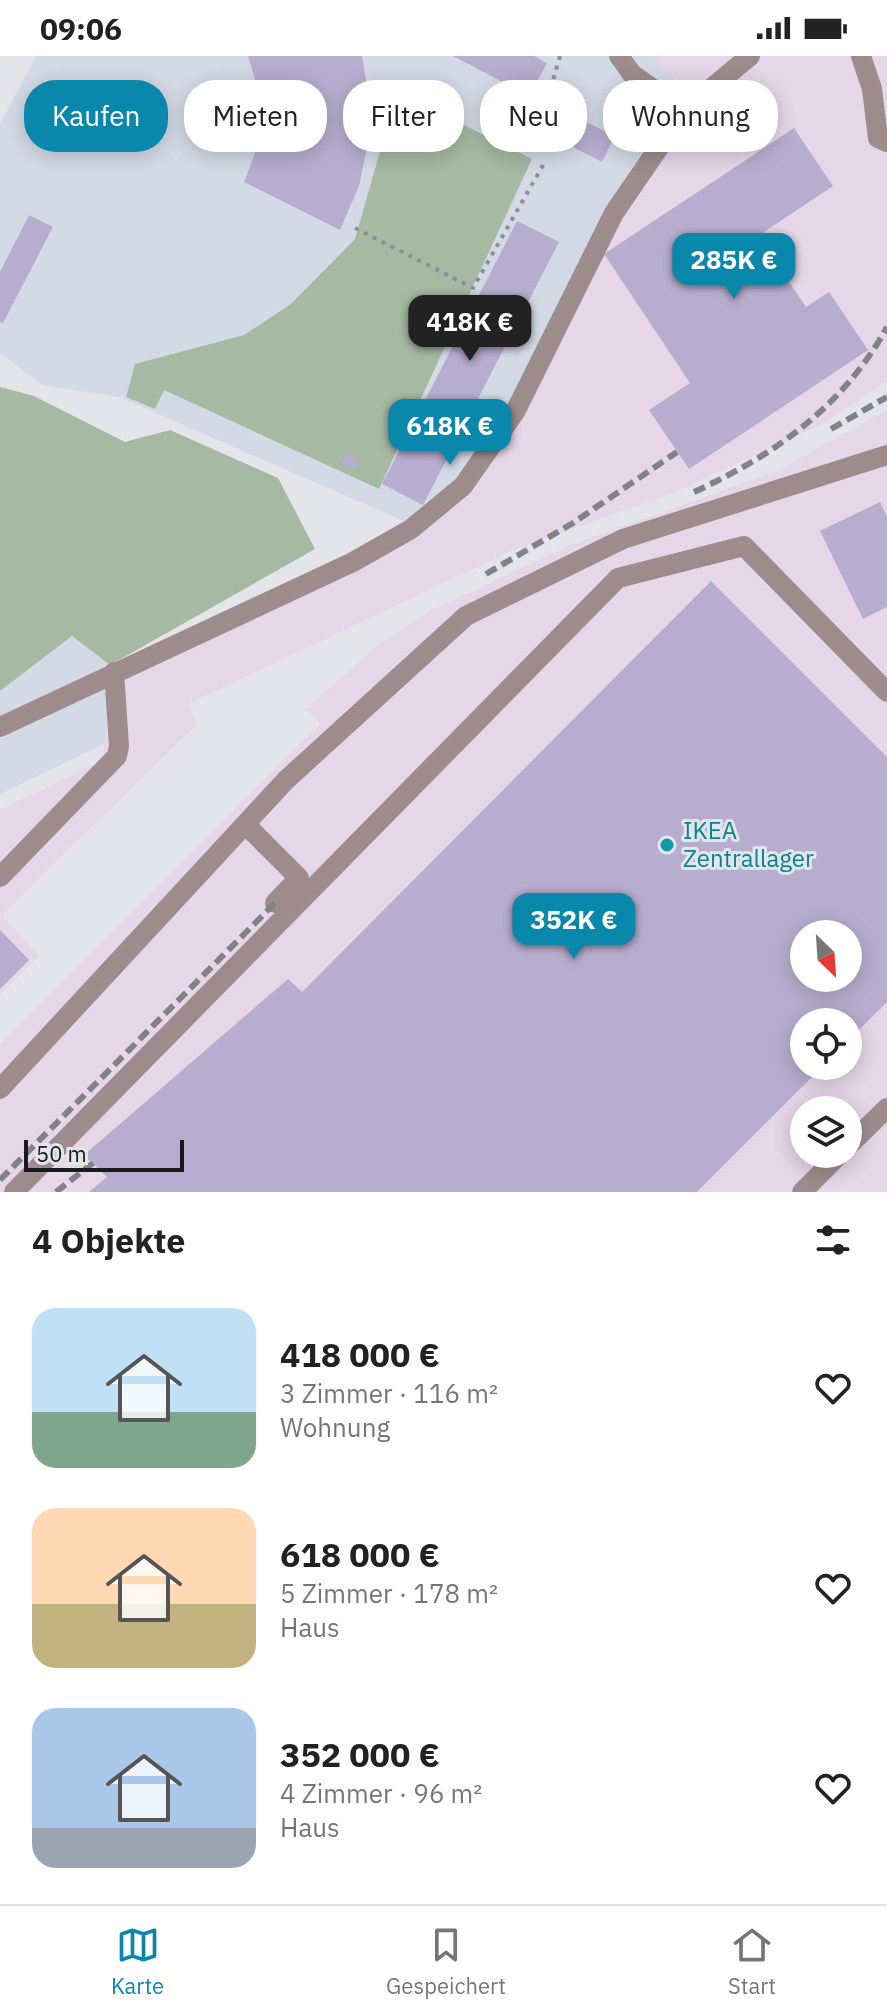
<!DOCTYPE html>
<html lang="de">
<meta charset="utf-8">
<style>
:root{--surface:#fff;--page:#f6f6f6;--text:#222;--muted:#767676;--line:#e0e0e0;--accent:#0a88ab}
body{margin:0;font-family:"IBM Plex Sans",sans-serif;background:var(--page);color:var(--text);height:100vh;display:flex;flex-direction:column;font-size:30px;white-space:nowrap}
*{box-sizing:border-box;margin:0}
p{font-size:26px;color:var(--muted)}
.icon{flex:none;width:44px;height:44px;fill:none;stroke:currentColor;stroke-width:2;stroke-linecap:round;stroke-linejoin:round}
.map{position:relative;height:1136px;overflow:hidden}
.details{display:flex;flex-direction:column;background:var(--surface);flex:1}
.details>*{flex:none}
.guide{position:absolute;left:24px;top:24px;width:840px;height:72px;display:flex;gap:16px}
.needle{width:52px;rotate:155deg}
.buttons{position:absolute;left:790px;top:864px;display:grid;gap:16px}
.buttons a{display:grid;place-items:center;width:72px;height:72px;border-radius:50%;background:var(--surface);box-shadow:0 4px 20px #0003;font-size:40px}
.scale{position:absolute;left:24px;bottom:20px;width:160px;box-sizing:border-box;padding-left:8px;border:4px solid #191a1c;border-top:0;font-size:22px;line-height:28px;white-space:nowrap;color:#191a1c;-webkit-text-stroke:6px #e3e5ea;paint-order:stroke}
.price{position:absolute;translate:-50% -68px;padding:0 18px;border-radius:16px;background:var(--accent);color:#fff;font-size:26px;line-height:52px;filter:drop-shadow(0 2px 4px #0008)}
.price::after{content:'';position:absolute;left:50%;top:48px;width:24px;height:18px;margin-left:-12px;background:inherit;clip-path:polygon(0 0,100% 0,50% 100%)}
.price.on{background:#222;color:#fff}
ul{padding:0;list-style:none}
li{display:flex;align-items:center;gap:24px;height:200px;padding:0 32px}
li span{display:grid;place-items:center;flex:none;width:224px;height:160px;border-radius:24px;color:#555}
li>.icon{margin-inline-start:auto}
span .icon{width:96px;height:96px;fill:#fffc;stroke-width:1}
li b{font-size:34px}
h2{display:flex;justify-content:space-between;align-items:center;height:96px;padding:0 32px;font-size:34px}
.pill{padding:0 28px;border-radius:32px;background:var(--surface);box-shadow:0 4px 20px #0003;font-size:28px;line-height:72px}
.pill.on{background:var(--accent);color:#fff}
.status{display:flex;justify-content:space-between;align-items:center;height:56px;padding:0 40px;background:var(--surface);direction:ltr}
.status svg{height:22px;fill:currentColor}
.tab-bar{display:flex;justify-content:space-around;align-items:center;height:112px;border-top:2px solid var(--line);background:var(--surface);font-size:22px;color:var(--muted)}
.tab-bar a{display:grid;justify-items:center;gap:4px}
.tab-bar .on{color:var(--accent)}
.map>svg:first-child{display:block}
</style>
<div class="status"><b>09:06</b><svg viewBox="0 0 49 12"><path d="M0 12V9h3v3zM5 12V6h3v6zM10 12V3h3v9zM15 12V0h3v12zM26 1h20v11H26zM47 4h2v5h-2z"/></svg></div>
<div class="map">
<svg width="887" height="1136" viewBox="0 0 887 1136">
<rect width="100%" height="100%" fill="#e3e5ea"/>
<!-- commercial -->
<path fill="#e5d6e8" fill-rule="evenodd" d="M653,0h234v325l-63,42 -151,70 -162,58 -323,153 9,20 -195,191 37,41 -39,39v-185l103,-50 7,-95 301,-136 223,-335 65,-86z
M887,354v782h-887v-148l320,-320 -14,-15 72,-64 54,-35 139,-65 206,-74zM804,878h44v44h-44zM804,966h44v44h-44zM804,1054h44v44h-44z"/>
<!-- built -->
<path fill="#d3dae5" d="M36,0h617l47,51 -66,87 -165,300 -50,43 -6,-12 -294,-128 -77,-12 -42,-32v-229z
M72,580l38,29 -4,78 -106,51v-103z"/>
<!-- green -->
<path fill="#a6b9a3" d="M397,36l135,67 -153,330 -215,-99 -9,19 -29,-12 9,-33 109,-29 47,-31 64,-65z
M0,331l34,9 91,46 45,-12 108,48 37,71 -205,116 -38,-29 -72,55z"/>
<!-- building -->
<path fill="#b7adce" fill-rule="evenodd" d="M248,0h114l6,35 1,47 -10,48 -19,44 -96,-48 13,-34 4,-26 -1,-26z
M453,0h81l13,7 -18,33z
M582,64l33,16 -13,26 -33,-17z
M794,72l39,58 -75,50 48,71 23,-15 39,58 -179,119 -40,-59 41,-27 -86,-129z
M29,159l24,12 -50,96 -3,-1v-50z
M517,165l42,21 -136,263 -41,-21z
M346,397l13,7 -5,9 -13,-6z
M880,446l7,15v90l-24,12 -43,-88z
M711,525l176,176v245l-39,39v-19h-44v44h19l-126,126h-608l18,-15 -23,-22 204,-176 14,13zM804,878h44v44h-44z
M0,874l29,30 -29,29z"/>
<g fill="none" stroke-linecap="round" stroke-linejoin="round">
<!-- path -->
<path stroke="#8e8f93" stroke-width="4" stroke-dasharray="4 6" stroke-linecap="butt" d="M560,0l-13,45 21,23
M355,172l118,60 73,-128"/>
<!-- minor -->
<path stroke="#9e8c8c" stroke-width="20" d="M619,0l13,18 52,37
M861,0l11,33 6,49 9,4
M0,671l353,-165 58,-33 52,-43 52,-74 99,-199 70,-102 66,-55
M245,768l54,54 -24,25
M0,821l117,-121 2,-10 -5,-74
M0,1033l286,-309 180,-164 157,-77 264,-84
M848,1090l39,-38
M14,1136l604,-614 126,-32 143,146
M802,1136l38,-38"/>
<!-- rail -->
<path stroke="#808285" stroke-width="6" stroke-dasharray="12 6" stroke-linecap="butt" d="M831,373l56,-32
M694,436c79,-36 150,-86 193,-165
M486,518l87,-51 104,-71
M0,1124l275,-277
M56,1136l37,-29"/>
</g>
<!-- markers -->
<circle fill="#0f9aa8" stroke="#e3e5ea" stroke-width="3" cx="667" cy="789" r="8"/>
<g text-anchor="middle" stroke-width="6" stroke-linejoin="round" paint-order="stroke">
<!-- culture labels -->
<g font-size="24" fill="#0d838f" stroke="#e3e5ea" text-anchor="start">
<text x="683" y="783">IKEA<tspan x="683" dy="28">Zentrallager</tspan></text>
</g>
</g>
</svg>
<div class="buttons">
<a><svg class="needle" viewBox="-14 -14 28 28"><path d="M0-13l5 13h-10z" fill="#e53935"/><path d="M0 13l5-13h-10z" fill="#767676"/></svg></a>
<a><svg class="icon" aria-label="locate" viewBox="0 0 24 24"><circle cx="12" cy="12" r="6"/><path d="M12 2v4M12 18v4M2 12h4M18 12h4"/></svg></a>
<a><svg class="icon" aria-label="layers" viewBox="0 0 24 24"><path d="M12 4l9 5-9 5-9-5zM3 14l9 5 9-5"/></svg></a>
</div>
<div class="scale">50 m</div>
<b class="price" style="left:734px;top:245px">285K €</b>
<b class="price on" style="left:470px;top:307px">418K €</b>
<b class="price" style="left:450px;top:411px">618K €</b>
<b class="price" style="left:574px;top:905px">352K €</b>
<div class="guide">
<a class="pill on">Kaufen</a>
<a class="pill">Mieten</a>
<a class="pill">Filter</a>
<a class="pill">Neu</a>
<a class="pill">Wohnung</a>
</div>
</div>
<section class="details">
<h2>4 Objekte<svg class="icon" aria-label="filters" viewBox="0 0 24 24"><path d="M4 7h16M4 17h16"/><circle cx="9" cy="7" r="2"/><circle cx="15" cy="17" r="2"/></svg></h2>
<ul>
<li><span style="background:linear-gradient(#bfe0f5 65%,#7fa58c 0)"><svg class="icon" aria-label="home" viewBox="0 0 24 24"><path d="M3 11l9-7 9 7M6 9v11h12V9"/></svg></span><div><b>418 000 €</b><p>3 Zimmer · 116 m²</p><p>Wohnung</p></div><svg class="icon" aria-label="heart" viewBox="0 0 24 24"><path d="M12 20l-8-8c-3-5 5-10 8-4 3-6 11-1 8 4z"/></svg></li>
<li><span style="background:linear-gradient(#ffd9b3 60%,#c2b280 0)"><svg class="icon" aria-label="home" viewBox="0 0 24 24"><path d="M3 11l9-7 9 7M6 9v11h12V9"/></svg></span><div><b>618 000 €</b><p>5 Zimmer · 178 m²</p><p>Haus</p></div><svg class="icon" aria-label="heart" viewBox="0 0 24 24"><path d="M12 20l-8-8c-3-5 5-10 8-4 3-6 11-1 8 4z"/></svg></li>
<li><span style="background:linear-gradient(#a9c7e8 75%,#9aa5b1 0)"><svg class="icon" aria-label="home" viewBox="0 0 24 24"><path d="M3 11l9-7 9 7M6 9v11h12V9"/></svg></span><div><b>352 000 €</b><p>4 Zimmer · 96 m²</p><p>Haus</p></div><svg class="icon" aria-label="heart" viewBox="0 0 24 24"><path d="M12 20l-8-8c-3-5 5-10 8-4 3-6 11-1 8 4z"/></svg></li>
</ul>
</section>
<nav class="tab-bar">
<a class="on"><svg class="icon" aria-label="map" viewBox="0 0 24 24"><path d="M3 6l6-2 6 2 6-2v14l-6 2-6-2-6 2zM9 4v14M15 6v14"/></svg>Karte</a>
<a><svg class="icon" aria-label="saved" viewBox="0 0 24 24"><path d="M7 4h10v16l-5-4-5 4z"/></svg>Gespeichert</a>
<a><svg class="icon" aria-label="home" viewBox="0 0 24 24"><path d="M3 11l9-7 9 7M6 9v11h12V9"/></svg>Start</a>
</nav>
